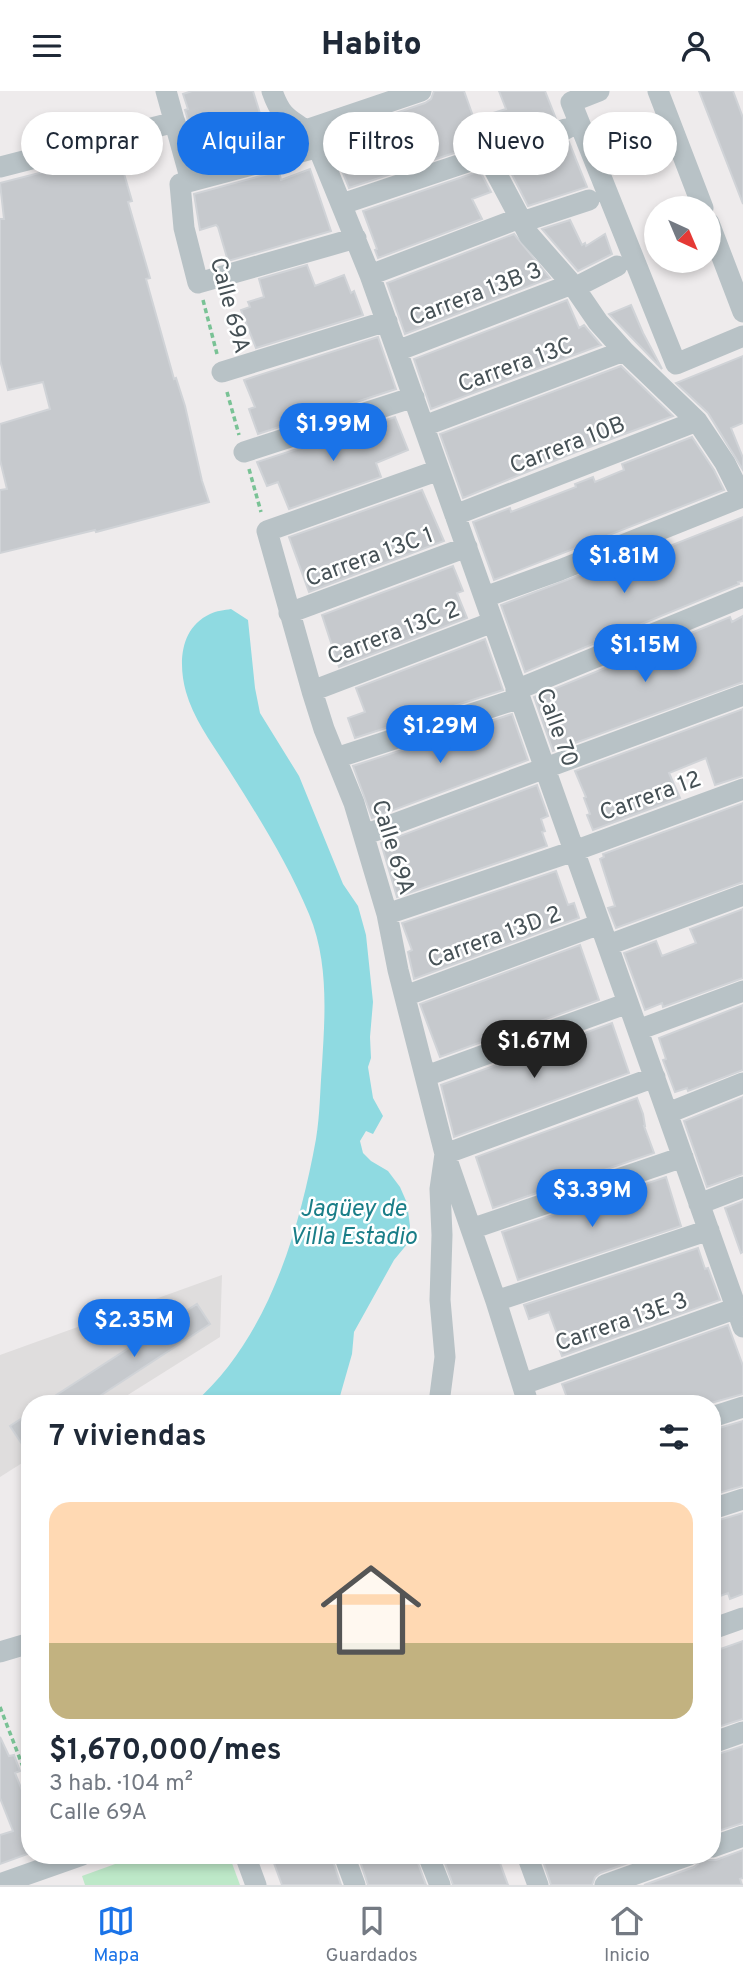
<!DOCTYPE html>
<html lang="es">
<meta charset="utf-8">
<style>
:root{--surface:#fff;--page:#f2f2f3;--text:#1f2937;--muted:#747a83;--line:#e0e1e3;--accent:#1a73e8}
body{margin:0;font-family:Overpass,sans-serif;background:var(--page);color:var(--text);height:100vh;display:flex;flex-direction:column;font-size:26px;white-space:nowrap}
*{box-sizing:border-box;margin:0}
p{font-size:23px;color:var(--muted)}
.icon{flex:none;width:38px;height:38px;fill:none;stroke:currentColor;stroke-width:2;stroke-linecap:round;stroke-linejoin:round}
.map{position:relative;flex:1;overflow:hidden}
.sheet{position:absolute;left:21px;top:1304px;width:700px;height:469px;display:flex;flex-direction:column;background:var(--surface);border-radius:28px;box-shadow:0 4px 10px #0003}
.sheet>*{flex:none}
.hud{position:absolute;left:21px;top:21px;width:702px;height:63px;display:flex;gap:14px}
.needle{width:46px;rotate:136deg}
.fabs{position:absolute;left:644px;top:105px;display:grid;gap:14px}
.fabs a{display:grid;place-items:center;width:77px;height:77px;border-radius:50%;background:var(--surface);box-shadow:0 4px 10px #0003;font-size:35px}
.price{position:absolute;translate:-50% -60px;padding:0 16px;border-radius:24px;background:var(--accent);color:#fff;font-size:23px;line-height:46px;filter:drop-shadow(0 2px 4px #0008)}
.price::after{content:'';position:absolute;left:50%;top:42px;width:21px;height:16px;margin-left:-10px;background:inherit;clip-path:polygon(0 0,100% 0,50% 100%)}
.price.selected{background:#222;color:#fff}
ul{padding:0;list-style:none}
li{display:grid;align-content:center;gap:14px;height:371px;padding:0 28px}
li span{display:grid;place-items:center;height:217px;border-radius:21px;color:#555}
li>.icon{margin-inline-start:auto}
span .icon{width:126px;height:126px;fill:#fffc;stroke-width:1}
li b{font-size:30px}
h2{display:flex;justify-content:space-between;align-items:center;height:84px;padding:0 28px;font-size:30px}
.pill{padding:0 24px;border-radius:32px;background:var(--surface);box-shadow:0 4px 10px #0003;font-size:24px;line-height:63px}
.pill.selected{background:var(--accent);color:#fff}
header{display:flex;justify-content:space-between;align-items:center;height:91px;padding:0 28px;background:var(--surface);font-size:32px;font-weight:800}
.dock{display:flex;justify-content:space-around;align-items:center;height:98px;border-top:2px solid var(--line);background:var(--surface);font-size:19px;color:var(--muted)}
.dock a{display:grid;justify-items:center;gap:4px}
.dock .selected{color:var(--accent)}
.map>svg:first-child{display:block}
</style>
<header><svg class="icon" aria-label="menu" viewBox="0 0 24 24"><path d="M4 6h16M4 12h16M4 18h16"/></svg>Habito<svg class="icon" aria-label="person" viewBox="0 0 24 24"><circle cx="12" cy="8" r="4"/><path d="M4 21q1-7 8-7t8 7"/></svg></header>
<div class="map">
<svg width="743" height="1794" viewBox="0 0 743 1794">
<rect width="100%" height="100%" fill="#eeebec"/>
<!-- education -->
<path fill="#dfdddd" d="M222,1184l-2,62 -105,66h-85v55l-30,19v-122z"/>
<!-- green -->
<path fill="#bde8c8" d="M140,1764h89l11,30h-155l-3,-9z"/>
<!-- water -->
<path fill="#8fdae1" d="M231,518l17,11 7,68 5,25 39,63 44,108 15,22 8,29 7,67 -3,35 1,21 -3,9 5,31 10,18 -10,18 -7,-3 -6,10 3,12 8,8 17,10 12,16 7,16 3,23 -2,17 -14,17 -40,72 -2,22 -14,49h-144c73,-64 105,-170 122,-264 4,-24 4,-49 6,-74 3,-50 7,-103 -13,-151 -20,-48 -49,-95 -77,-139 -16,-26 -38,-54 -46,-83 -8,-29 -6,-64 24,-78 6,-3 15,-4 21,-5z"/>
<!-- building -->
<path fill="#c6c9cd" stroke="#d0d3d7" stroke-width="2" d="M192,0h61l13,42 -38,14 3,10 -30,8 -16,-55 3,-1 -5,-15z
M434,0h30l10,28 32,-10 -7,-18h46l11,28 -207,69 -21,-52 97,-33 6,-4z
M699,0h34l10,27v86z
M569,51l18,45 -59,19 -22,-43z
M118,62l14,48 -4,1 22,76 -4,1 28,100 2,-1 9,28 17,75 7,21 -113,30 -1,-2 -95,23v-63l7,-1 -7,-29v-36l50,-15 -7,-27 -35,8 -8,-30v-141h4l-4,-36z
M310,78l21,62 -103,30 -10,-34 -2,-2 -16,5 -6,-36 85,-23 2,9z
M480,80l11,21 -19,7 10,20 -104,39 -3,-8 2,-1 -14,-38z
M570,129l12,25 3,-2 1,3 19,-12 7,20 -34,17 -36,-42z
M514,143l36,44 -145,56 -18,-51z
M307,174l8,21 29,-11 7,18 3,-2 9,24 -107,33 -15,-38 9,-3 -2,-5 16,-5 -5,-18z
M567,209l12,28 5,-3 17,20 -170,64 -17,-50z
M631,214l12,28 19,36 -53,-55z
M378,246l18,52 -138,45 -9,-25 6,-2 -11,-27z
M743,265v67l-12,5 12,30v12l-35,-57 -32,-30z
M621,275l52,50 -97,36 -113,46 -23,-64z
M395,326l13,33 -32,13 5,14 -92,32 -11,-27 -11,4 -10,-24z
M692,346l22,33 10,20 -230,90 -21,-58 37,-14 1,4 65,-25 -1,-3 18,-7 2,5 29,-12 -2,-6z
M422,399l22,51 -135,51 -20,-55z
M743,426v64l-5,1 1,2 -214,88 -24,-67 134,-51 2,5z
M453,475l10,25 -6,2 10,25 -128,49 -17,-52z
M743,525v66l-190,69 -19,-54 196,-80 2,5z
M485,548l18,51 -148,48 -7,-20 17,-6 -9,-24z
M743,618v67l-28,9 -9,-27 -37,15 11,25 -87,32 -6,-15 3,-1 -6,-16 2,-1 -11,-26z
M512,623l16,46 -156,58 -19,-52z
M537,694l11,31 -7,3 4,12 -3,1 5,14 -150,51 -16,-54z
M743,712v79l-127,46 -8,-20 7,-2 -15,-47 4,-2 -1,-3z
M556,780l12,34 6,-2 5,15 -165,61 -6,-27 4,-2 -10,-27z
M743,818v69l-80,29 -1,-4 -17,7 -21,-57 32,-12 6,15 34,-13 -6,-14z
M580,854l19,55 -159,57 -20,-53z
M743,914v65l-55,21 -1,-3 -12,4 -12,-32 3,-1 -7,-21z
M612,932l17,50 -175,64 -13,-52z
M743,1006v77l-36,13 -23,-66z
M637,1007l6,16 2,12h-1l10,27 -161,55 -17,-51z
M666,1086l15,49 -163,54 -16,-48z
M743,1110v51l-2,1 -16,-45z
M698,1157l7,21 3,-1 12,32 -158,56 -5,-13 3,-1 -11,-30 -20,7 -5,-14z
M197,1213l13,20 -121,79h-45z
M728,1234l15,41v28l-32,9h-142l-7,-19z
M30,1322v43l-20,-30z
M743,1330v65l-31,9v-65z
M743,1422v81l-13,5 -2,-6 -16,6v-77z
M743,1550v78l-31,10v-77z
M0,1646l9,19 5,-1 6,16 -5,2 15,37v43l-30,11v-29l13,-4 -13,-33z
M743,1655v77l-31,10v-77z
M743,1759v28l-3,1 2,6h-98l50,-18 5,-4 3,-8 7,5h7z
M271,1764h60l10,30h-59z
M358,1764h57l11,30h-58z
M442,1764h55l11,30h-55z
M541,1764h109l-50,18 -5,4 -3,8h-41z"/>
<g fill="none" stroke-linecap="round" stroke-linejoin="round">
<!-- path -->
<path stroke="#79c295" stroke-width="3.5" stroke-dasharray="5 3.5" stroke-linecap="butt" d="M203,209l14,54
M227,301l12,43
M249,378l12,43
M0,1616l30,78"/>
<!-- minor -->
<path stroke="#b8c2c6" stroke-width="21" d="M166,0l25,90
M272,0c12,35 23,26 43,49l55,135 373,1052
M599,0l-28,11 105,262 67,-28
M658,0l45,117
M306,39l115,-39
M319,56l-139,37 4,44 14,55 158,-45
M0,76l175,-45
M342,113l224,-75
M522,131l67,-22
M709,132l34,89
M370,184l150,-57
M574,197l43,-22
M397,260l175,-67
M222,281l165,-51
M424,335l200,-75
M244,361l170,-55
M439,379l-172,61 45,160 12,38 30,74 33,111 11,56 47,184 51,147 32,102
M455,424l242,-94
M485,506l75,-27 182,-73 -17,-34 -28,-42 -73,-70 -26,-29 -26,-38 -43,-49 -43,-81
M289,522l178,-66
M516,599l227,-93
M312,600l181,-69
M336,667l184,-60
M364,744l379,-140
M387,823l187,-63 169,-62
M608,854l135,-50
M405,905l195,-72
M638,939l105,-39
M426,985l202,-73
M668,1022l75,-30
M699,1113l44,-17
M471,1138l212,-72
M496,1210l213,-71
M523,1293l214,-76
M439,1312l6,-46 -5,-57 2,-65 -2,-46 5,-35 210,-77
M712,1326l31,-10
M712,1418l31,-10
M712,1538l31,-11
M0,1561l30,-9
M712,1652l31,-11
M712,1756l31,-11
M245,1764l11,30
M344,1764l11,30
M428,1764l12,30
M527,1764l11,30
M0,1793l82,-29
M605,1794l84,-30"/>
</g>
<g text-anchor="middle" stroke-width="5" stroke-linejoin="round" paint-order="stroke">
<!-- street labels -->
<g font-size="23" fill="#465156" stroke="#fff">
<text transform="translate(475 202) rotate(-21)" y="8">Carrera 13B 3</text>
<text transform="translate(231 214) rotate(75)" y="8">Calle 69A</text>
<text transform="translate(515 273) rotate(-20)" y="8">Carrera 13C</text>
<text transform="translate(567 353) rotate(-21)" y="8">Carrera 10B</text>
<text transform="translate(369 465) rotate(-20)" y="8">Carrera 13C 1</text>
<text transform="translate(393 541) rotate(-21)" y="8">Carrera 13C 2</text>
<text transform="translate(558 636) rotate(70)" y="8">Calle 70</text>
<text transform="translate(650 704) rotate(-20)" y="8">Carrera 12</text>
<text transform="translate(394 756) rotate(73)" y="8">Calle 69A</text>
<text transform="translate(494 845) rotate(-20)" y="8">Carrera 13D 2</text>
<text transform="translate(621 1230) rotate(-19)" y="8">Carrera 13E 3</text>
</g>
<!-- water labels -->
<g font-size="24" font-style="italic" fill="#1a7e88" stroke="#fff">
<text x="353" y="1125">Jagüey de<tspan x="353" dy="28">Villa Estadio</tspan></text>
</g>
</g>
</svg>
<div class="fabs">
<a><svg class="needle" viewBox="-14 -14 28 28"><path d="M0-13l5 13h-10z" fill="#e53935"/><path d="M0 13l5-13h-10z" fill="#747a83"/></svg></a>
</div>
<b class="price" style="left:333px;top:372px">$1.99M</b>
<b class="price" style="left:624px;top:504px">$1.81M</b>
<b class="price" style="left:645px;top:593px">$1.15M</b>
<b class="price" style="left:440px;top:674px">$1.29M</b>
<b class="price selected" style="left:534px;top:989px">$1.67M</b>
<b class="price" style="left:592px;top:1138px">$3.39M</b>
<b class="price" style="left:134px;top:1268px">$2.35M</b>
<div class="hud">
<a class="pill">Comprar</a>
<a class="pill selected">Alquilar</a>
<a class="pill">Filtros</a>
<a class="pill">Nuevo</a>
<a class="pill">Piso</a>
</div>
<section class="sheet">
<h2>7 viviendas<svg class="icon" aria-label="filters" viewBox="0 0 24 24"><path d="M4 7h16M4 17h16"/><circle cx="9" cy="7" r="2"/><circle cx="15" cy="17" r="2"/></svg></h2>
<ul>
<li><span style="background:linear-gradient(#ffd9b3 65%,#c2b280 0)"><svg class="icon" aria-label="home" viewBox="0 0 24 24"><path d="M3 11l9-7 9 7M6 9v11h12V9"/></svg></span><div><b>$1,670,000/mes</b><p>3 hab. · 104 m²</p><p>Calle 69A</p></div></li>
</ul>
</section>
</div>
<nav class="dock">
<a class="selected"><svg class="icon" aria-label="map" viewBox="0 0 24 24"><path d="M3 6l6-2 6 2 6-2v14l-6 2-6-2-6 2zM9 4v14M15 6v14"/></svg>Mapa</a>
<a><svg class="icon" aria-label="saved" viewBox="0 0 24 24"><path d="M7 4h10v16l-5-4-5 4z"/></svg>Guardados</a>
<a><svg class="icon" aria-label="home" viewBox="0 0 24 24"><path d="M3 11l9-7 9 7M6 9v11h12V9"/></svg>Inicio</a>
</nav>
